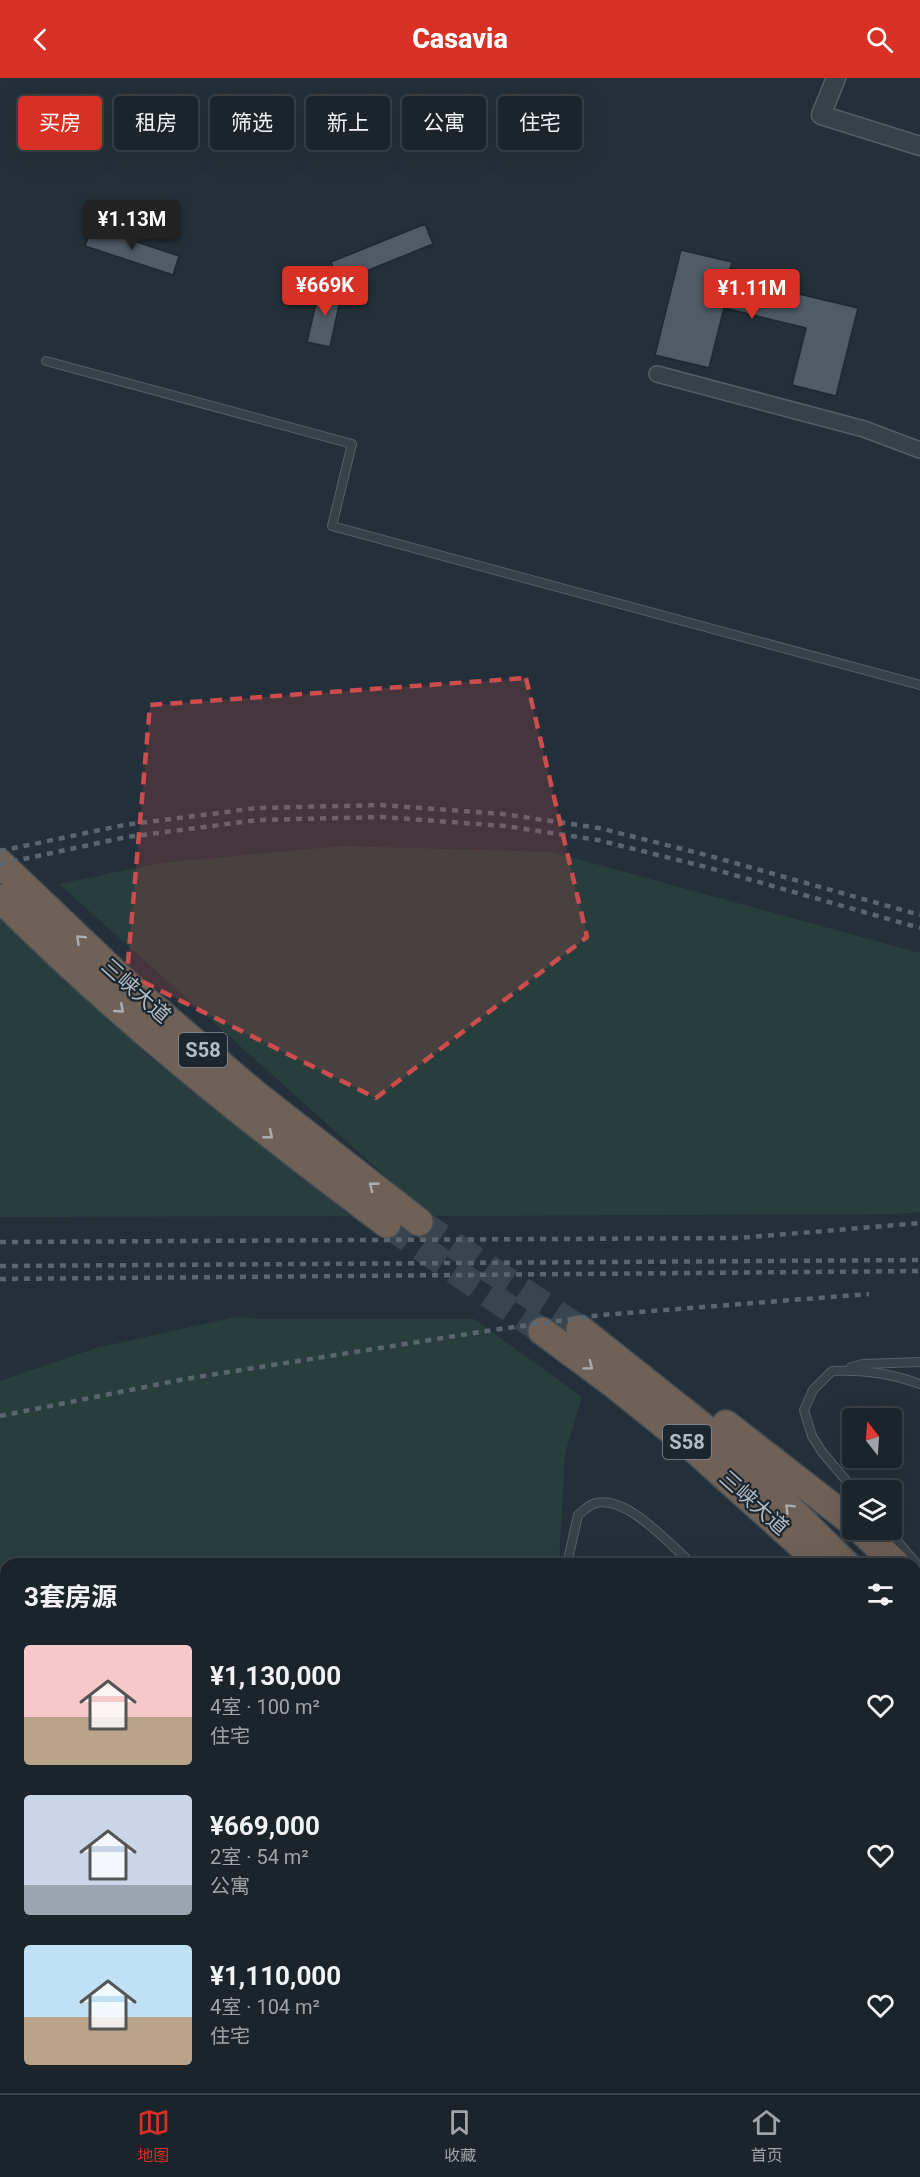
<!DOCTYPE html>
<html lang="zh">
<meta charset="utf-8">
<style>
:root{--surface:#1b242b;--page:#242c33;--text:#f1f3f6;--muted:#a0a4a9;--line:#394147;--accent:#d93025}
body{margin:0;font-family:Roboto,"Noto Sans SC",sans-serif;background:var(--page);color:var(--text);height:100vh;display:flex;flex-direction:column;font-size:22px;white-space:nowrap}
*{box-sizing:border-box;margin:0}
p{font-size:20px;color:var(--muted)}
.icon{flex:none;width:33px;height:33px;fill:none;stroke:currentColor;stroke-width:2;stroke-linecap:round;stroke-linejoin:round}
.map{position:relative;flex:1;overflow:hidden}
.details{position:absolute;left:0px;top:1480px;width:921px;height:536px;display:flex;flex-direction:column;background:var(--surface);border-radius:18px 18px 0 0;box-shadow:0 6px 24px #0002,0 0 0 2px var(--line)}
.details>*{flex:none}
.banner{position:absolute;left:18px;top:18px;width:600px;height:54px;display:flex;gap:12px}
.needle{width:39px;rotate:343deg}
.controls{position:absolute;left:842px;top:1330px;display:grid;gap:12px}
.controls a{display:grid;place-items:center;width:60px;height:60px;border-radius:6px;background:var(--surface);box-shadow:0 6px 24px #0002,0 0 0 2px var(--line);font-size:30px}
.price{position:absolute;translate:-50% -51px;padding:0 14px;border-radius:6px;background:var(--accent);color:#fff;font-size:20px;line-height:39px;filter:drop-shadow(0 2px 3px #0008)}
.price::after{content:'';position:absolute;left:50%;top:36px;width:18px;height:14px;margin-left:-9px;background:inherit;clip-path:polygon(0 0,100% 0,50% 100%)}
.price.current{background:#222;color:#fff}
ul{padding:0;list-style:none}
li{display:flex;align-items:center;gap:18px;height:150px;padding:0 24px}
li span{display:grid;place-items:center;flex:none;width:168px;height:120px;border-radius:6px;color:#555}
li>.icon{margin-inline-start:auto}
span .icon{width:72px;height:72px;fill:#fffc;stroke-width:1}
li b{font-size:26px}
h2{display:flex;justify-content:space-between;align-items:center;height:72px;padding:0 24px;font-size:26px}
.chip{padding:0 21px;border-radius:6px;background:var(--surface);box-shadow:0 6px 24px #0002,0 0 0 2px var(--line);font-size:21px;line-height:54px}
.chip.current{background:var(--accent);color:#fff}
header{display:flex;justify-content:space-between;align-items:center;height:78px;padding:0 24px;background:var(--accent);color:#fff;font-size:27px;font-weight:800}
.dock{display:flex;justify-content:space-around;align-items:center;height:84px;border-top:2px solid var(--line);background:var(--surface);font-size:16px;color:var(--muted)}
.dock a{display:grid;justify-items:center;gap:3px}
.dock .current{color:var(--accent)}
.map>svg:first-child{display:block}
</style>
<header><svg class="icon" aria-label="back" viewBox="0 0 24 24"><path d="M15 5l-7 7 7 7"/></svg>Casavia<svg class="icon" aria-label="search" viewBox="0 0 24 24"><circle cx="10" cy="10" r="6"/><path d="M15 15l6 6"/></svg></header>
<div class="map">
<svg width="920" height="2015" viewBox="0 0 920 2015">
<rect width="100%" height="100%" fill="#243039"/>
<!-- green -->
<path fill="#283e3c" d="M342,768l210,6 368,101v259l-24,2 -466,2 -371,-332 101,-21z
M0,838l152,143 198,157 -350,1z
M235,1239l23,2h216l108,78 -17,56 -6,111h-553v236h-6v-419l96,-33z
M918,1794h2v221h-54l1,-5h48v-136z"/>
<!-- building -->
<path fill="#4f5c67" stroke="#1e2830" stroke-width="1.5" d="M425,146l8,20 -94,38 -8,-20z
M92,149l87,29 -6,19 -88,-29z
M681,172l51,12 -4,15 130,31 -22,88 -44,-11 14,-57 -82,-20 -15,60 -54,-13z
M320,208l22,5 -12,56 -23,-5z"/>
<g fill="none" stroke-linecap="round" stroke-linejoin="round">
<!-- motorway-tunnel -->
<path stroke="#39454e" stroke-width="27" stroke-dasharray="27 14" stroke-linecap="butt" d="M419,1144l161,107
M387,1146l155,107"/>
<defs>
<path id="service" d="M46,283l306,83 -20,82 588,159
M851,1289l12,-3 57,-2
M855,1413l-33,-39 -10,-16 -8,-26 9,-20 19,-19c32,-1 58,2 88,13
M888,1452l32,38
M567,1486l11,-49c4,-3 10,-9 15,-11 32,-12 77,41 99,60
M36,2015l1,-5"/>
<path id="minor" d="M657,296l207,55 56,21"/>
<path id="tertiary" d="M836,0l-15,37 99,31
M552,2015v-5"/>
<path id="secondary" d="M0,1864l6,-43"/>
<path id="primary" d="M0,1736h6
M915,1736h5
M0,1779l6,1
M915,1779h5"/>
<path id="motorway" d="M0,785l130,124 124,106 165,129
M0,820c119,120 252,225 387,326
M580,1251l146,116 120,119
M542,1253l74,55 77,62 129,116
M726,1346l126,98
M861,1452l35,34
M915,1506l5,3
M915,1556l5,5
M915,1581l5,6"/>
</defs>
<!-- service casing -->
<use href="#service" stroke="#555f67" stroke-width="10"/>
<!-- minor casing -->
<use href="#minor" stroke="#555f67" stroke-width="18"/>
<!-- tertiary casing -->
<use href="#tertiary" stroke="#555f67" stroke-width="21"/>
<!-- secondary casing -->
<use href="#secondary" stroke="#555f67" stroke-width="24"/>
<!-- primary casing -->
<use href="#primary" stroke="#434d55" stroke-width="26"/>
<!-- motorway casing -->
<use href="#motorway" stroke="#424c54" stroke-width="30"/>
<!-- service -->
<use href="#service" stroke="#37414a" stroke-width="8"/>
<!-- minor -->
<use href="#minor" stroke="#37414a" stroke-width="15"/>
<!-- tertiary -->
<use href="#tertiary" stroke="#37414a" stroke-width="18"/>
<!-- secondary -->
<use href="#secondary" stroke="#45515c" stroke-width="21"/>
<!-- primary -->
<use href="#primary" stroke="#55616a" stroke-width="22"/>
<!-- motorway -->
<use href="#motorway" stroke="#6f6155" stroke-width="27"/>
<!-- rail -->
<path stroke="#596670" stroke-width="4.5" stroke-dasharray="6 6" stroke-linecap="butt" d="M0,773l124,-26 133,-17 124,-3 122,9 96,14 111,28 210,59
M0,786l127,-27 131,-17 124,-3 123,9 93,14 108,27 214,61
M0,1164l739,-4 181,-15
M0,1188l920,-6
M0,1201l920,-8
M0,1338l185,-37 308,-49 108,-15 268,-21"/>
</g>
<!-- one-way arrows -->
<defs><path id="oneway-chevron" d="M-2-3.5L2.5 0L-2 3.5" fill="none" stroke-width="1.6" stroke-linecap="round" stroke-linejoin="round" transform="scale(1.5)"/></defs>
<g stroke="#a8aeb4">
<use href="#oneway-chevron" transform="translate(80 861) rotate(-136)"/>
<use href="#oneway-chevron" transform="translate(120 931) rotate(41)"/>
<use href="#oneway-chevron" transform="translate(269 1057) rotate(39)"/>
<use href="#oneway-chevron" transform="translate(373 1108) rotate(-142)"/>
<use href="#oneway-chevron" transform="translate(589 1288) rotate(37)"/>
<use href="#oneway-chevron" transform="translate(789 1430) rotate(-135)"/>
</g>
<!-- marked area -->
<path fill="#cd4d4f" fill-opacity="0.2" stroke="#cd4d4f" stroke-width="4.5" stroke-dasharray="12 8" stroke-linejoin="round" d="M526,600l61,259 -211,161 -249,-124 23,-269z"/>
<g text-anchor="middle" stroke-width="4.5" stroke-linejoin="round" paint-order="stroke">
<!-- shield labels -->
<g fill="#1c262e" stroke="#858f98" stroke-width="1.5">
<rect x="179" y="955" width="48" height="34" rx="4.5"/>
<rect x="663" y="1347" width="48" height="34" rx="4.5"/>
</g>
<g font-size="20" font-weight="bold" fill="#b2bcc5">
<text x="203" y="979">S58</text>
<text x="687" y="1371">S58</text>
</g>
<!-- street labels -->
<g font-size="21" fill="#b2bcc5" stroke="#1c262e">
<text transform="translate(136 913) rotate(42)" y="7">三峡大道</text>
<text transform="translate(754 1425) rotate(42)" y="7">三峡大道</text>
</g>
</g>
</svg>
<div class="controls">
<a><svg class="needle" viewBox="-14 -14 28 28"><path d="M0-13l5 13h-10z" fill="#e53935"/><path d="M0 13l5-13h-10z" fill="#a0a4a9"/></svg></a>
<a><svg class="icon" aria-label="layers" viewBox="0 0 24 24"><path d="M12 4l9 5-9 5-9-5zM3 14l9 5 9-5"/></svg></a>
</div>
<b class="price current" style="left:132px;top:173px">¥1.13M</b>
<b class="price" style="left:325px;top:239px">¥669K</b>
<b class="price" style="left:752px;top:242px">¥1.11M</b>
<div class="banner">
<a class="chip current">买房</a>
<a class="chip">租房</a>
<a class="chip">筛选</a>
<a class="chip">新上</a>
<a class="chip">公寓</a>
<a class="chip">住宅</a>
</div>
<section class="details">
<h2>3套房源<svg class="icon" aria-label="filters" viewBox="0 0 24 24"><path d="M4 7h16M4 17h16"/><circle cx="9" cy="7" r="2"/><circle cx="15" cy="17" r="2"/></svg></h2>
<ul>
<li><span style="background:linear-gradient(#f6c9c9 60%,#b9a48a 0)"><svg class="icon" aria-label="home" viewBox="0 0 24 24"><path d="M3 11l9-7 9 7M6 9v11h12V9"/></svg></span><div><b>¥1,130,000</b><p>4室 · 100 m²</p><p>住宅</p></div><svg class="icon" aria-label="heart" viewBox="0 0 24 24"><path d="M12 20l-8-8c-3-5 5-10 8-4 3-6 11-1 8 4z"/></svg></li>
<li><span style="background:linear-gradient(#c9d6e8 75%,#9aa5b1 0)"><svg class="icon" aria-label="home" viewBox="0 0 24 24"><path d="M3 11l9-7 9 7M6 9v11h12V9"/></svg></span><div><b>¥669,000</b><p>2室 · 54 m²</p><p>公寓</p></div><svg class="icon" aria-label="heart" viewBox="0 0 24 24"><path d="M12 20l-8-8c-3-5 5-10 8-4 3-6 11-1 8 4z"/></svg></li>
<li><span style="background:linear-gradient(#bfe0f5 60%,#b9a48a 0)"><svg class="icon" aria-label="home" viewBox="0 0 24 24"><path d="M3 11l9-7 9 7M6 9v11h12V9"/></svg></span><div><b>¥1,110,000</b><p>4室 · 104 m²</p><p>住宅</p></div><svg class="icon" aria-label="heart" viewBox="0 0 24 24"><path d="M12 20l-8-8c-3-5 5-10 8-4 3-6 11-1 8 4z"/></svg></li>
</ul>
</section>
</div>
<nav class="dock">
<a class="current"><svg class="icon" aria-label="map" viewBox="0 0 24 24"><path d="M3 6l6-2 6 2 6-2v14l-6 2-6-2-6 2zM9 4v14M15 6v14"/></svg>地图</a>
<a><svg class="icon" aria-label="saved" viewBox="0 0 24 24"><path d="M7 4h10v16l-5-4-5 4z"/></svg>收藏</a>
<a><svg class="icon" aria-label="home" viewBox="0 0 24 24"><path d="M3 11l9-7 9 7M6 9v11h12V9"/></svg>首页</a>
</nav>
